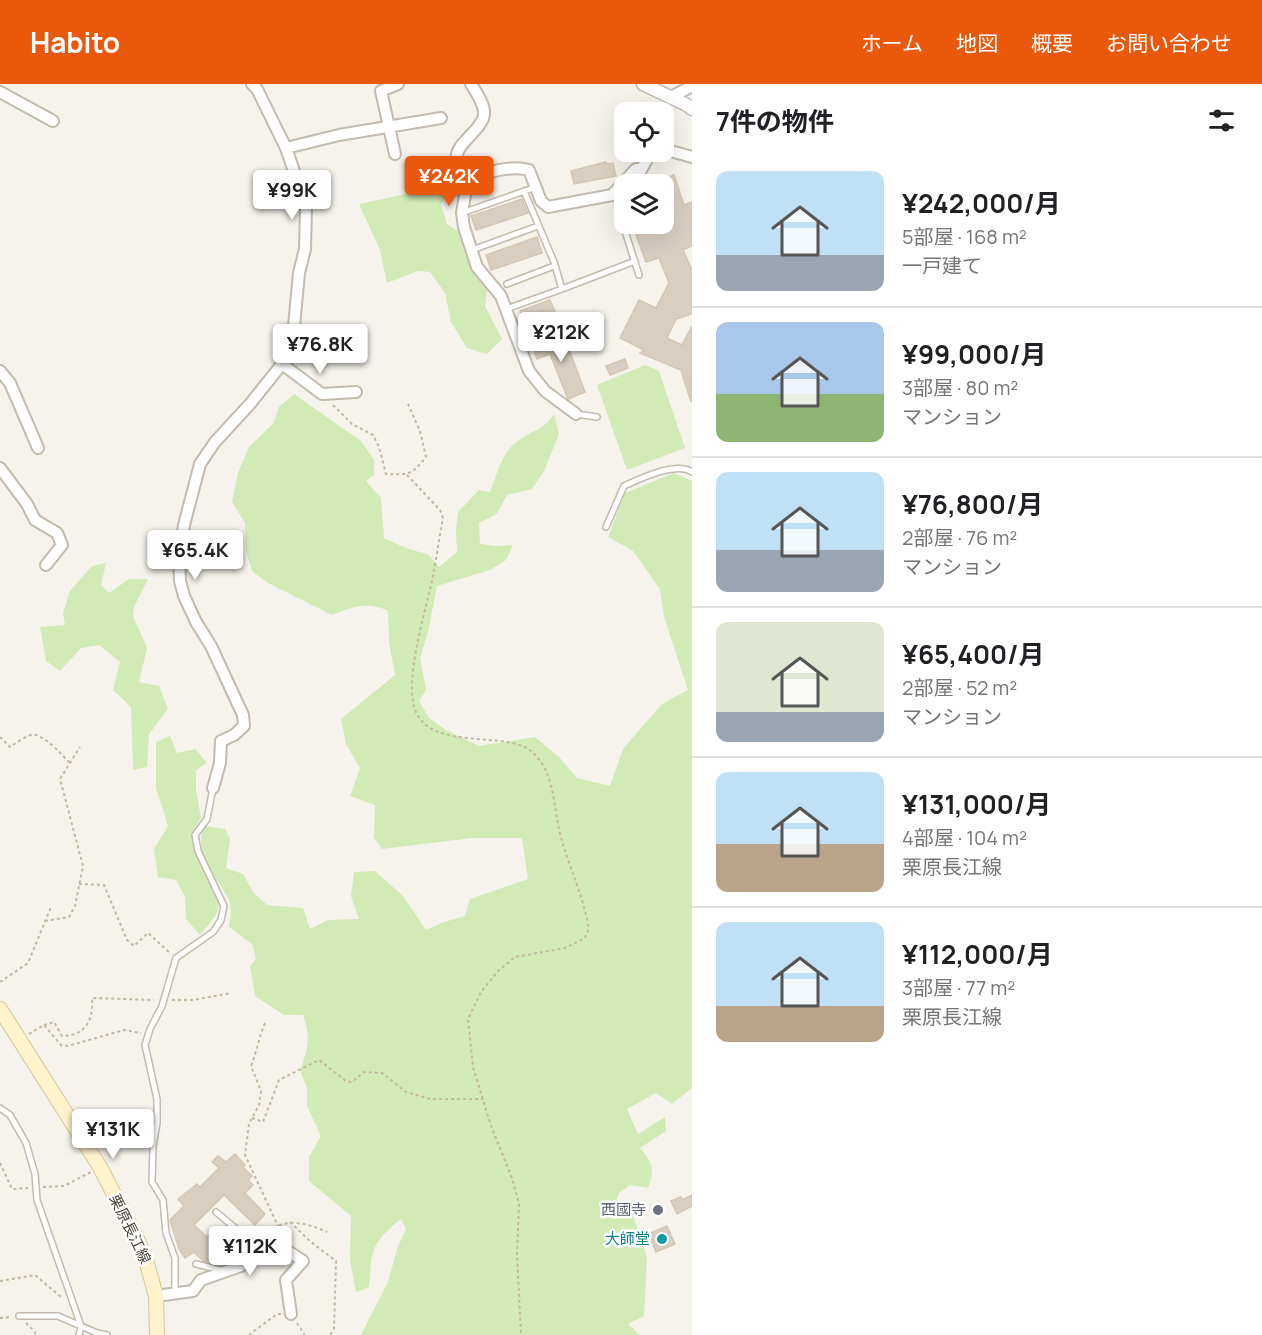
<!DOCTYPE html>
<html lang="ja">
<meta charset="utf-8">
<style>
:root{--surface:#fff;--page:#f6f6f6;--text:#202124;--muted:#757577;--line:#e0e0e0;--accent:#ea580c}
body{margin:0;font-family:Manrope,"Noto Sans JP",sans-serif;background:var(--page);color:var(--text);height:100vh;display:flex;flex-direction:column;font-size:22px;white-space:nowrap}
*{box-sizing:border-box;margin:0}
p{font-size:20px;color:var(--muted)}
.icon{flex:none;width:33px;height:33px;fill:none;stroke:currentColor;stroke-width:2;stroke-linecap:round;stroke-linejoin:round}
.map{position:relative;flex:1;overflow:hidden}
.side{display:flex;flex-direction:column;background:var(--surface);width:570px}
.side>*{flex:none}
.fabs{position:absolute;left:614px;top:18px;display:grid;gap:12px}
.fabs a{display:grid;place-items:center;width:60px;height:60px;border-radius:12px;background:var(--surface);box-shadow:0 6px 24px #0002;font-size:30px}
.price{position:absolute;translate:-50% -51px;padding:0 14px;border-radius:6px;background:#fff;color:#222;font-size:20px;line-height:39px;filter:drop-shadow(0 2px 3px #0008)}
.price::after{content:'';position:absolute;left:50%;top:36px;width:18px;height:14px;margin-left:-9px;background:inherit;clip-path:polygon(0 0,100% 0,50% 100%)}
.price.selected{background:var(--accent);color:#fff}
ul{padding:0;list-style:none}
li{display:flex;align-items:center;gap:18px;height:150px;padding:0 24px}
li+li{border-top:2px solid var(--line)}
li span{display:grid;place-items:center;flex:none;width:168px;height:120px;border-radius:12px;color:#555}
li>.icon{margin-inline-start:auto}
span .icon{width:72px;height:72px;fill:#fffc;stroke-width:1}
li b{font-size:26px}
h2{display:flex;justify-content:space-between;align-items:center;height:72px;padding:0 24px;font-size:26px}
header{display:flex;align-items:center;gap:36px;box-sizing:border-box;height:84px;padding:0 30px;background:var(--accent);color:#fff}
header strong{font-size:28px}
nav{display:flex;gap:33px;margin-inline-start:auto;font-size:21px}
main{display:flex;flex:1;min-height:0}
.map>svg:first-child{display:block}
</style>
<header>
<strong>Habito</strong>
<nav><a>ホーム</a><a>地図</a><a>概要</a><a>お問い合わせ</a></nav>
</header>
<main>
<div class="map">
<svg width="692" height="1251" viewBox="0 0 692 1251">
<rect width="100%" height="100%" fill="#f6f3ec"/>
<!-- green -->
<path fill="#d2eab5" d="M453,100l-12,20 6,20 15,10 15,43 10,13 -2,16 17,33 -15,15 -20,-6 -16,-26 -6,-29 -15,-21 -12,-1 -31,12 -7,-33 -21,-46z
M645,281l14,6 26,77 -58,22 -30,-85z
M294,310l67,47 13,19v15l-8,6 15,17 3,40 22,10 23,7 10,12 18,-15 -1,-22 2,-18 21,-22 11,2c6,-15 11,-36 23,-47 12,-12 32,-15 41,-31l5,20 -15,37 -12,18 -25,6 -10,19 -18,9 1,21 16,2 17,-1 -7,15 -16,10 -53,16 -9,46 -8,26 6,32 -7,11 10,17 17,12 33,16 56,-9 24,20 18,21 33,8 13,-37 39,-45 26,-14 -24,-73 -4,-28 -27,-38 -25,-14 17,-44 49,-20 18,8v607l-20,16 -16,-11 -29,16 11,25 27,-17 1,14 -26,17c13,16 15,21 8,40l-18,-3 -11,8 -5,14 18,5 15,46 -3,58 -16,8 12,11h-279l27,-53 9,-33 9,-20 -5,-10c-31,25 -29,31 -32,68l-13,5 -6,-32 1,-44 -42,-35v-24l12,-21 -14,-30v-18l-7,-18c8,-20 11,-34 3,-55h-19l-29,-19 -5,-30 6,-7 -4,-15 -23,-17c1,-7 3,-17 1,-24 -8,-21 -42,-55 -24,-77l19,3 5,10 -4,29 17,6 10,18 14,13 36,3 7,21 18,-9 31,-1 -8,-23 3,-24 21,-1 28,25 23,34 18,-8 21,-6 5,-17 58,-20 -6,-41h-50l-90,11 -8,-11 1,-33 -25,-9 10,-28 -14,-24 -5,-25 54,-44 -6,-32 -1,-32c-19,-10 -37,-4 -56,4l-64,-32 -16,-12 -6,-20 -1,-28 -13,-21 6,-29 11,-26 24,-23 6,-17z
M106,479l-5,22 8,8 20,-14h19l-14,28 -1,9 14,32 -8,34 20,4 9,23 -19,25 -2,33 -14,3 -2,-63 -18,-17 7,-28 -21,-17 -18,3 -21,23 -14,-10 -6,-34 25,-2 -2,-12 7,-22 22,-25z
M170,652l7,17 18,-4 12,14 -11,7v20l5,28 -10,15 3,14 25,58 -3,10 -16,20 -14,-16 -1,-22 -9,-17 -18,-3 -4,-28 14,-23 -12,-38v-46z"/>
<!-- building -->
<path fill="#d8cfc1" stroke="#d3c7b4" stroke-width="1.5" d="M606,78v2l7,-1 3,13 -42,8 -3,-13z
M674,91l10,30 8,-3v44l-9,4 9,20v44l-16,5 -9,19 15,7 10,-19 -1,76 -10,-32 -41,-17 4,-3 -24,-12 19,-38 17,8 13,-25 -10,-25 -13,4 -11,-30 7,-3 -1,-5h22v-45z
M522,115l6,14 -52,17 -5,-14z
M537,153l5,16 -51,17 -5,-15z
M550,216l6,14 -31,11 -5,-14z
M563,249l22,59 -17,7 -18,-45 -13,5 -5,-15z
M625,275l3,9 -18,7 -4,-9z
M235,1070l10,11 -2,2 9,9 -4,4 5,5 -8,8 20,21 -10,11 -31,-30 -30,30 13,12 2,-2 16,15 -7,7 -4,-3 -7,8 -4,-1 -9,-9 -9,6 -6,-9 -9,-29 14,-14 -6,-7 19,-15 3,3 19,-19 -7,-6 6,-6 8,6z
M692,1111v11l-15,8 -6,-13 10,-4 1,3z
M667,1142l8,18 -19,8 -7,-18z"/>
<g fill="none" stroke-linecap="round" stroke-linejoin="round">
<defs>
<path id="service" d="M622,123l-3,5 20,63
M462,129l74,-26
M472,166l66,-24
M507,200l47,-18
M562,205l73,-28
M506,225l56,-20 -8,-27 -30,-71
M576,330l21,3
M606,443l18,-41c16,-7 52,-25 68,-14
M0,1024l10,7 16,28 9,31 2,26 44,126 -2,9
M216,1128l42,35
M196,1180l25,6
M175,1209v-35l-9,-25 -3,-33 -11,-18 1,-36 4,-23v-24l-12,-54 5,-16 12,-23 14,-48 37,-26 8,-12 3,-14 -26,-55 -3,-16 12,-16 6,-31
M19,1232h39l39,17 10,2"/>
<path id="minor" d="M0,8l53,29
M671,13l21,-11
M286,64l53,-13 102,-17
M395,70l-14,-63 17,-7
M467,99c-18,-32 -11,-31 11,-56 2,-3 6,-8 6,-13 1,-9 -8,-22 -13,-30
M633,100l16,-28 18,-6 25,7
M622,123l2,-5
M282,280l40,30 34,-2
M0,287l10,12 28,65
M576,330l-31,-23 -16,-20 -28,-75 -24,-29 -13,-40 -2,-14 5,-30c15,-11 44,-18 62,-13l12,31 7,6 64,-12 24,-26h5
M0,384l27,36 8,16 22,13 5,12 -16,20
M213,704l7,-25 1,-22 13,-6 10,-9 -1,-11 -32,-69 -15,-24 -12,-26 -4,-15 -1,-24 5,-32 16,-61 15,-22 35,-38 32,-40 10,-17 7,-74 6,-24 1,-43 -20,-58 -29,-59 -5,-5
M156,1212l37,-5 8,-11 40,-14 23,-26 6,-1 33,22 -17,19 5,34"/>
<path id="tertiary" d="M643,0l44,21 5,4"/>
<path id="secondary" d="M0,925l100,158 39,76 9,24 8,29 1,39"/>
</defs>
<!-- service casing -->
<use href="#service" stroke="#c2bbae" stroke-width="8"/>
<!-- minor casing -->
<use href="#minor" stroke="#c2bbae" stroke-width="14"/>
<!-- tertiary casing -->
<use href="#tertiary" stroke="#c2bbae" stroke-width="15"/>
<!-- secondary casing -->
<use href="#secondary" stroke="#d6c79b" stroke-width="16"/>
<!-- path -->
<path stroke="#c4b79f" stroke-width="2" stroke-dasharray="3 3" stroke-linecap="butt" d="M333,321l19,19 21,11 6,12 7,27c22,1 26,1 40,-17l-6,-26 -12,-27
M407,391l33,35 3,8c-4,21 -7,43 -11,63 -7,32 -29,102 -16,131 16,36 78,21 109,35 8,4 17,15 21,24 9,20 9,45 15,66 8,30 22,58 27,88 1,5 -1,8 -3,13l-20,10 -50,9 -17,14 -17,21 -13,27 5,48 18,59 21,52 7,26 -2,50 4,81
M0,653l10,10c6,-4 14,-10 21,-12 11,-3 31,20 39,28
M79,800l25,1 23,55 7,6 14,-13 23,21
M45,837l24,-4 6,-11 8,-40 -23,-87 20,-32
M0,898l28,-19 23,-56
M172,916h21l38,-7
M265,939c-6,14 -8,28 -14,43l10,25 -2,14 -10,19 -4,31 33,71
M44,941l10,-3 8,14c24,0 32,-17 30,-38l62,2
M29,950l15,-9 17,20 7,1 56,-16 17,3
M252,1034l11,4 16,-42 40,-20 27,21 6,1 12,-10 18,1 24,19 24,7h53
M0,1079l12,26 16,-1
M43,1103l21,-1 27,-14
M290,1138l21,20 25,19 -2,68 -4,6
M274,1145c14,-12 38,-4 53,3
M0,1197l35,-6 26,22
M0,1234l12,-1
M26,1239l9,9v3
M297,1239l8,12
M249,1251l28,-21h4"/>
<!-- service -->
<use href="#service" stroke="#fff" stroke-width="5"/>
<!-- minor -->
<use href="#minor" stroke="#fff" stroke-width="10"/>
<!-- tertiary -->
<use href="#tertiary" stroke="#fff" stroke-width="12"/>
<!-- secondary -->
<use href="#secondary" stroke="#fff3cd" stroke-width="14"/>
</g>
<!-- markers -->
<circle fill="#6b7280" stroke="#fff" stroke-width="2" cx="658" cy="1126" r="6"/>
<circle fill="#0f9aa8" stroke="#fff" stroke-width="2" cx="662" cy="1155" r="6"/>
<g text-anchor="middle" stroke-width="5" stroke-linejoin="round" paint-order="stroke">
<!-- worship labels -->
<g font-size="15" fill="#5b616d" stroke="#fff" text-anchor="end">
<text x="646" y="1131">西國寺</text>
</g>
<!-- street labels -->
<g font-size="15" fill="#4b4439" stroke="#fff">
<text transform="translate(130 1145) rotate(64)" y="5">栗原長江線</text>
</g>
<!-- culture labels -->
<g font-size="15" fill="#0d838f" stroke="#fff" text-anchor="end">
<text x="650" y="1160">大師堂</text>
</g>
</g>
</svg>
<div class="fabs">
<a><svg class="icon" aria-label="locate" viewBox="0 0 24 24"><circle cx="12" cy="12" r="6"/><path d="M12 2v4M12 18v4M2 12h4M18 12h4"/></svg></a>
<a><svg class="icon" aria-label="layers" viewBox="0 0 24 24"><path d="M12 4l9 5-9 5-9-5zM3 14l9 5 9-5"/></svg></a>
</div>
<b class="price selected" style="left:449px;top:123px">¥242K</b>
<b class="price" style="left:292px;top:137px">¥99K</b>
<b class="price" style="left:561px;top:279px">¥212K</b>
<b class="price" style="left:320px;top:291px">¥76.8K</b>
<b class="price" style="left:195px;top:497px">¥65.4K</b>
<b class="price" style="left:113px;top:1076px">¥131K</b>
<b class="price" style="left:250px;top:1193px">¥112K</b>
</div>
<section class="side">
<h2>7件の物件<svg class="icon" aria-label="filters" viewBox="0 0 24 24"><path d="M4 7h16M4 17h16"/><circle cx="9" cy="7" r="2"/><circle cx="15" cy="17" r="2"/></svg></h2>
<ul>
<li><span style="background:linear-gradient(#bfe0f5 70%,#9aa5b1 0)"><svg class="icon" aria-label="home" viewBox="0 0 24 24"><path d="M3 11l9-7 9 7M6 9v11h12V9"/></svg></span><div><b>¥242,000/月</b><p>5部屋 · 168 m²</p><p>一戸建て</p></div></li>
<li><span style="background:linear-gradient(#a9c7e8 60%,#8fb573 0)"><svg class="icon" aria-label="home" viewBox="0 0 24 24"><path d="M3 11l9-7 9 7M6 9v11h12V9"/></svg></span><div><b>¥99,000/月</b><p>3部屋 · 80 m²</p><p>マンション</p></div></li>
<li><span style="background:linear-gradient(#bfe0f5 65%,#9aa5b1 0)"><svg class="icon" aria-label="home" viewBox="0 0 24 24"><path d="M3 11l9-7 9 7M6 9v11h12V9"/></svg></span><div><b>¥76,800/月</b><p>2部屋 · 76 m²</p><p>マンション</p></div></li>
<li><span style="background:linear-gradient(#dfe7d0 75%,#9aa5b1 0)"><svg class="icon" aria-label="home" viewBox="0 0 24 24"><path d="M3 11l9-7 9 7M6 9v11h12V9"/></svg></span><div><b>¥65,400/月</b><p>2部屋 · 52 m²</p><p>マンション</p></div></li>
<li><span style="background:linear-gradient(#bfe0f5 60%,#b9a48a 0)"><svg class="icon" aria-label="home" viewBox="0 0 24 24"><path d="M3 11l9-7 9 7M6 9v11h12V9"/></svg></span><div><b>¥131,000/月</b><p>4部屋 · 104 m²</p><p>栗原長江線</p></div></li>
<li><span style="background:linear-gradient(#bfe0f5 70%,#b9a48a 0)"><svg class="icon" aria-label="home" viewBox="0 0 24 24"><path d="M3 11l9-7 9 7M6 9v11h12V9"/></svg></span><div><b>¥112,000/月</b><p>3部屋 · 77 m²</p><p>栗原長江線</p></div></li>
</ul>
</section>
</main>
